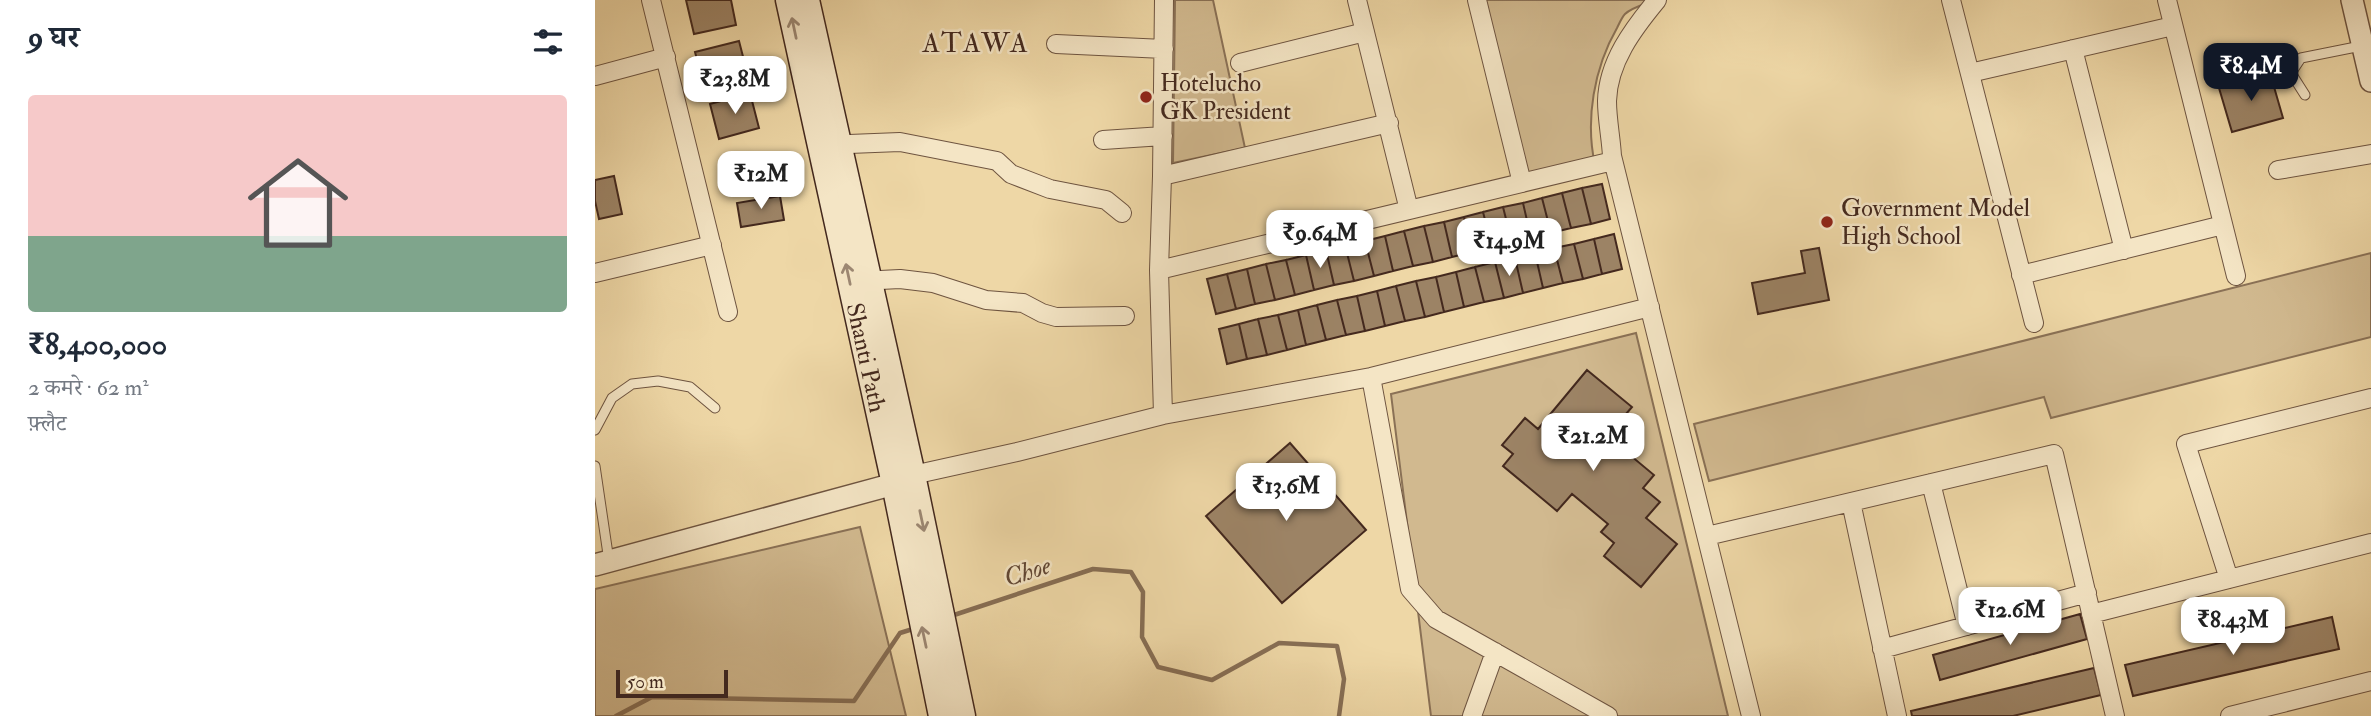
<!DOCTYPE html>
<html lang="hi">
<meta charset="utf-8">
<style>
:root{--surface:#fff;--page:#f2f2f3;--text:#1f2937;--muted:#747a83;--accent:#111827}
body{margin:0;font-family:"IM FELL Double Pica","Noto Serif Devanagari",serif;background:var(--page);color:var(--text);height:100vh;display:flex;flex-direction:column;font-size:26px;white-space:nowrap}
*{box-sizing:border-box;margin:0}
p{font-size:23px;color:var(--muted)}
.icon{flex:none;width:38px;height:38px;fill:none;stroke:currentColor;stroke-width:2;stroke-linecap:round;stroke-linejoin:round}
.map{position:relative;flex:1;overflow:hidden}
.panel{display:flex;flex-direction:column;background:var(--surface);width:595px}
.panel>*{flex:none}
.scale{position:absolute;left:21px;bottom:18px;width:112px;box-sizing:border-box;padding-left:7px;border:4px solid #44291e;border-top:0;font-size:19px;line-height:24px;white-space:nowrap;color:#44291e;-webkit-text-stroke:5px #f4e5c5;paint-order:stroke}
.price{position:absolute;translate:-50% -60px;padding:0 16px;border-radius:14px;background:#fff;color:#222;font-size:23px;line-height:46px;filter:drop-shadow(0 2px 4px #0008)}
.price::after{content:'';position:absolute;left:50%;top:42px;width:21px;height:16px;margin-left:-10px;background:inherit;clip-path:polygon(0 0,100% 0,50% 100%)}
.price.current{background:var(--accent);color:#fff}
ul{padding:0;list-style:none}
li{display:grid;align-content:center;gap:14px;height:371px;padding:0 28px}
li span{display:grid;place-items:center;height:217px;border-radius:7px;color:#555}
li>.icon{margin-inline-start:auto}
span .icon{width:126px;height:126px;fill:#fffc;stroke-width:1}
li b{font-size:30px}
h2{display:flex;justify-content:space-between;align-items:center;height:84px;padding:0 28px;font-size:30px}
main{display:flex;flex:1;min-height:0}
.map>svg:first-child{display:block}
</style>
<main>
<section class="panel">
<h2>9 घर<svg class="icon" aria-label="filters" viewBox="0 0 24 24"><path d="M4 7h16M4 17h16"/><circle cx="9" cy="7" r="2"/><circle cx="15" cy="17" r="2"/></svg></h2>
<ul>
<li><span style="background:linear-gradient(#f6c9c9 65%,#7fa58c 0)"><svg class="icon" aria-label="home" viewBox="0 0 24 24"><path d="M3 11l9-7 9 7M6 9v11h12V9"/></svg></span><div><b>₹8,400,000</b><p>2 कमरे · 62 m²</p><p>फ़्लैट</p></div></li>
</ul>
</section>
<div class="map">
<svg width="1776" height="716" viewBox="0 0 1776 716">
<rect width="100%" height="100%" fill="#eed7a6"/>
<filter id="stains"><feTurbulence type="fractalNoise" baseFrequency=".00286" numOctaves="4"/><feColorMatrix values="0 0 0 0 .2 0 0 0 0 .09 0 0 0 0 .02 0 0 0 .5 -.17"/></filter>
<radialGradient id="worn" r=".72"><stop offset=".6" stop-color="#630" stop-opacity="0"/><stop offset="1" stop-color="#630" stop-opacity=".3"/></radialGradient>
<!-- green -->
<path fill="#d1b98f" stroke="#8a7156" stroke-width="2" d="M580,0h38l32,148 -72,15z
M882,0h178c-9,4 -23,7 -30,14 -3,3 -6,10 -8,14 -23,40 -32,92 -22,137l-73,18z
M1776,253v84l-320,81 -7,-21 -335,84 -15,-57z
M1041,333l92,383h-297l-40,-322z
M265,527l46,189h-311v-127z"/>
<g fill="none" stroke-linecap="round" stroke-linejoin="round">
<!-- stream -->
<path stroke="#876e54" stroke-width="4.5" d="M356,616l142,-47 38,3 12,20 -1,45 16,30 54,13 67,-37 58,3 7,33 -5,37
M21,716l36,-19 202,4 46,-68 16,-5"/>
</g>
<!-- building -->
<path fill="#9c8365" stroke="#44291e" stroke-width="2" d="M91,0h45l5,25 -42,9z
M144,41l10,39 -44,11 -10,-39z
M1675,73l13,45 -51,14 -13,-44z
M155,93l9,35 -40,11 -9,-35z
M19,176l8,38 -23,5 -4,-18v-21z
M1007,184l8,35 -19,5 -9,-36z
M987,188l9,36 -20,4 -9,-35z
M967,193l9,35 -20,5 -9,-35z
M185,196l4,24 -43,7 -4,-24z
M947,198l9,35 -20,5 -8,-35z
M928,203l8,35 -19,5 -9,-36z
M908,207l9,36 -20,4 -9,-35z
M888,212l9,35 -20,5 -8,-35z
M869,217l8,35 -20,5 -8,-35z
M849,222l8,35 -19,5 -9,-36z
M829,226l9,36 -20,4 -9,-35z
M809,231l9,35 -20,5 -8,-35z
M1019,234l8,35 -20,5 -8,-35z
M790,236l8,35 -19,5 -9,-35z
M999,239l8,35 -19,5 -9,-35z
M770,241l9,35 -20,5 -9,-36z
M979,244l9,35 -20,4 -9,-35z
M750,245l9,36 -20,4 -8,-35z
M959,248l9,35 -20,5 -8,-35z
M1224,248l10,52 -71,14 -6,-31 53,-10 -4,-22z
M731,250l8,35 -20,5 -8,-35z
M940,253l8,35 -20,5 -8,-35z
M711,255l8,35 -19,5 -9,-35z
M920,258l8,35 -19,5 -9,-36z
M691,260l9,35 -20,5 -9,-36z
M900,262l9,36 -20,4 -9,-35z
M671,264l9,36 -20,4 -8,-35z
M880,267l9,35 -20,5 -8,-35z
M652,269l8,35 -19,5 -9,-35z
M861,272l8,35 -20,5 -8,-35z
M632,274l9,35 -20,5 -9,-35z
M841,277l8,35 -19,5 -9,-36z
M821,281l9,36 -20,4 -9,-35z
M801,286l9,35 -20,5 -8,-35z
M782,291l8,35 -20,5 -8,-35z
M762,296l8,35 -19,4 -9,-35z
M742,300l9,35 -20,5 -9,-35z
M722,305l9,35 -20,5 -8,-35z
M703,310l8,35 -19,5 -9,-35z
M683,315l9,35 -20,5 -9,-36z
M663,319l9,36 -20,4 -8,-35z
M644,324l8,35 -20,5 -8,-35z
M992,370l45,37 -25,29 47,39 -11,13 17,14 -14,16 31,26 -36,43 -37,-31 10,-13 -13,-11 7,-8 -36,-30 -15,17 -54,-45 10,-12 -11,-9 23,-27 13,11z
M695,443l76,87 -84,73 -76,-87z
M1485,614l7,25 -147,41 -7,-25z
M1737,617l7,32 -206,47 -8,-31z
M1499,668l7,27 -88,21h-101l-1,-5z"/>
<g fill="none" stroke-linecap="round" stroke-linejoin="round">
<defs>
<path id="service" d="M1710,95l-14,-22 10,-15 60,-12
M0,430l17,-32 20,-14 26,-3 32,6 25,21
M0,466l14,95"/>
<path id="minor" d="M56,0l77,312
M762,0l52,210
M882,0l45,183
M1062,0c-24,29 -49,62 -50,101 0,18 4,37 5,55l139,560
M1356,0l83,323
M1572,0l69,276
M461,44l108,5
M1478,49l51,201
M645,63l125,-31
M1375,73l203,-47
M0,76l71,-19
M508,140l60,-4
M254,144l51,-2 97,19 14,13 39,15 56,11 16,13
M1683,170l93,-16
M567,176l227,-53
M564,270l454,-109
M0,273l117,-28
M1426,275l202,-50
M285,280l20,-1 33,4 53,17 37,3 19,10 14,4 69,-1
M776,377l39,212 26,30 172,97
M568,415l-4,-145 3,-94 2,-176
M318,475l104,-23 146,-37 208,-38 279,-70
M1336,483l36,143
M1256,502l46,214
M1112,536l347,-82 61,262
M1634,579l-43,-135 185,-46
M1496,614l280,-71
M1287,649l205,-56
M877,716l23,-64
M1635,716l141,-35"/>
<path id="tertiary" d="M1757,0l19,81
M0,565l299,-81"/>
<g id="secondary">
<path id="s1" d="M193,0l106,484 47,232"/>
<path d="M212,0l106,475 50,241"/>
</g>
</defs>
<!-- service casing -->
<use href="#service" stroke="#6e5440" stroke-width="11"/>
<!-- minor casing -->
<use href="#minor" stroke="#6e5440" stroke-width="20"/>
<!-- tertiary casing -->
<use href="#tertiary" stroke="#6e5440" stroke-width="24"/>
<!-- secondary casing -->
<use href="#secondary" stroke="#44291e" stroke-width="27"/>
<!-- service -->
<use href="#service" stroke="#f4e5c5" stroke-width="9"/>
<!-- minor -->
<use href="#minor" stroke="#f4e5c5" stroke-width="18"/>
<!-- tertiary -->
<use href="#tertiary" stroke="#f4e5c5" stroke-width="21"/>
<!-- secondary -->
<use href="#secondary" stroke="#f4e5c5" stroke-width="24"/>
</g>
<!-- one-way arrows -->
<defs><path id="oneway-shaft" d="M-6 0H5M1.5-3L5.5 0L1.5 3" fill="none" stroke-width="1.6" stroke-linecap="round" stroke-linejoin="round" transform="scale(1.75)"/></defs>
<g stroke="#9c8772">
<use href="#oneway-shaft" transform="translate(199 28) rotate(-102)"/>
<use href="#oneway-shaft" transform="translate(253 274) rotate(-102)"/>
<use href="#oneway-shaft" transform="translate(327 521) rotate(78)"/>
<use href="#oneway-shaft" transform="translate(329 637) rotate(-102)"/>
</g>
<!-- markers -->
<g fill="#8f2418" stroke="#f4e5c5" stroke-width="2.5">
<circle cx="551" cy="97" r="7"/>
<circle cx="1232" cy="222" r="7"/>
</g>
<g text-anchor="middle" stroke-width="5" stroke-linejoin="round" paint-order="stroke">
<!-- poi labels -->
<g font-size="24" fill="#44291e" stroke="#f4e5c5" text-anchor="start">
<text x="565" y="91">Hotelucho<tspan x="565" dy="28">GK President</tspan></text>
<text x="1246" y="216">Government Model<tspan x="1246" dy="28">High School</tspan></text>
</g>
<!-- street labels -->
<g font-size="24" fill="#44291e" stroke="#f4e5c5">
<text dy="8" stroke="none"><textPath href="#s1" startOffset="366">Shanti Path</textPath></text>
</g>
<!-- water labels -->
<g font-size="26" font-style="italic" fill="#604634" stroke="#f4e5c5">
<text transform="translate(432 571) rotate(-18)" y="9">Choe</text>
</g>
<!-- quarter labels -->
<g font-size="28" letter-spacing="2" fill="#44291e" stroke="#f4e5c5">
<text x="381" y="52">ATAWA</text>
</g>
</g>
<rect width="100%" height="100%" filter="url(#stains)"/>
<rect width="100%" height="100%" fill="url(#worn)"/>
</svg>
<div class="scale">50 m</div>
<b class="price current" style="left:1656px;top:103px">₹8.4M</b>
<b class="price" style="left:140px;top:116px">₹23.8M</b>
<b class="price" style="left:166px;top:211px">₹12M</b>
<b class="price" style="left:725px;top:270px">₹9.64M</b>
<b class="price" style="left:914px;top:278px">₹14.9M</b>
<b class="price" style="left:998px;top:473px">₹21.2M</b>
<b class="price" style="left:691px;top:523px">₹13.6M</b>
<b class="price" style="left:1415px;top:647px">₹12.6M</b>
<b class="price" style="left:1638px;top:657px">₹8.43M</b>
</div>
</main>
